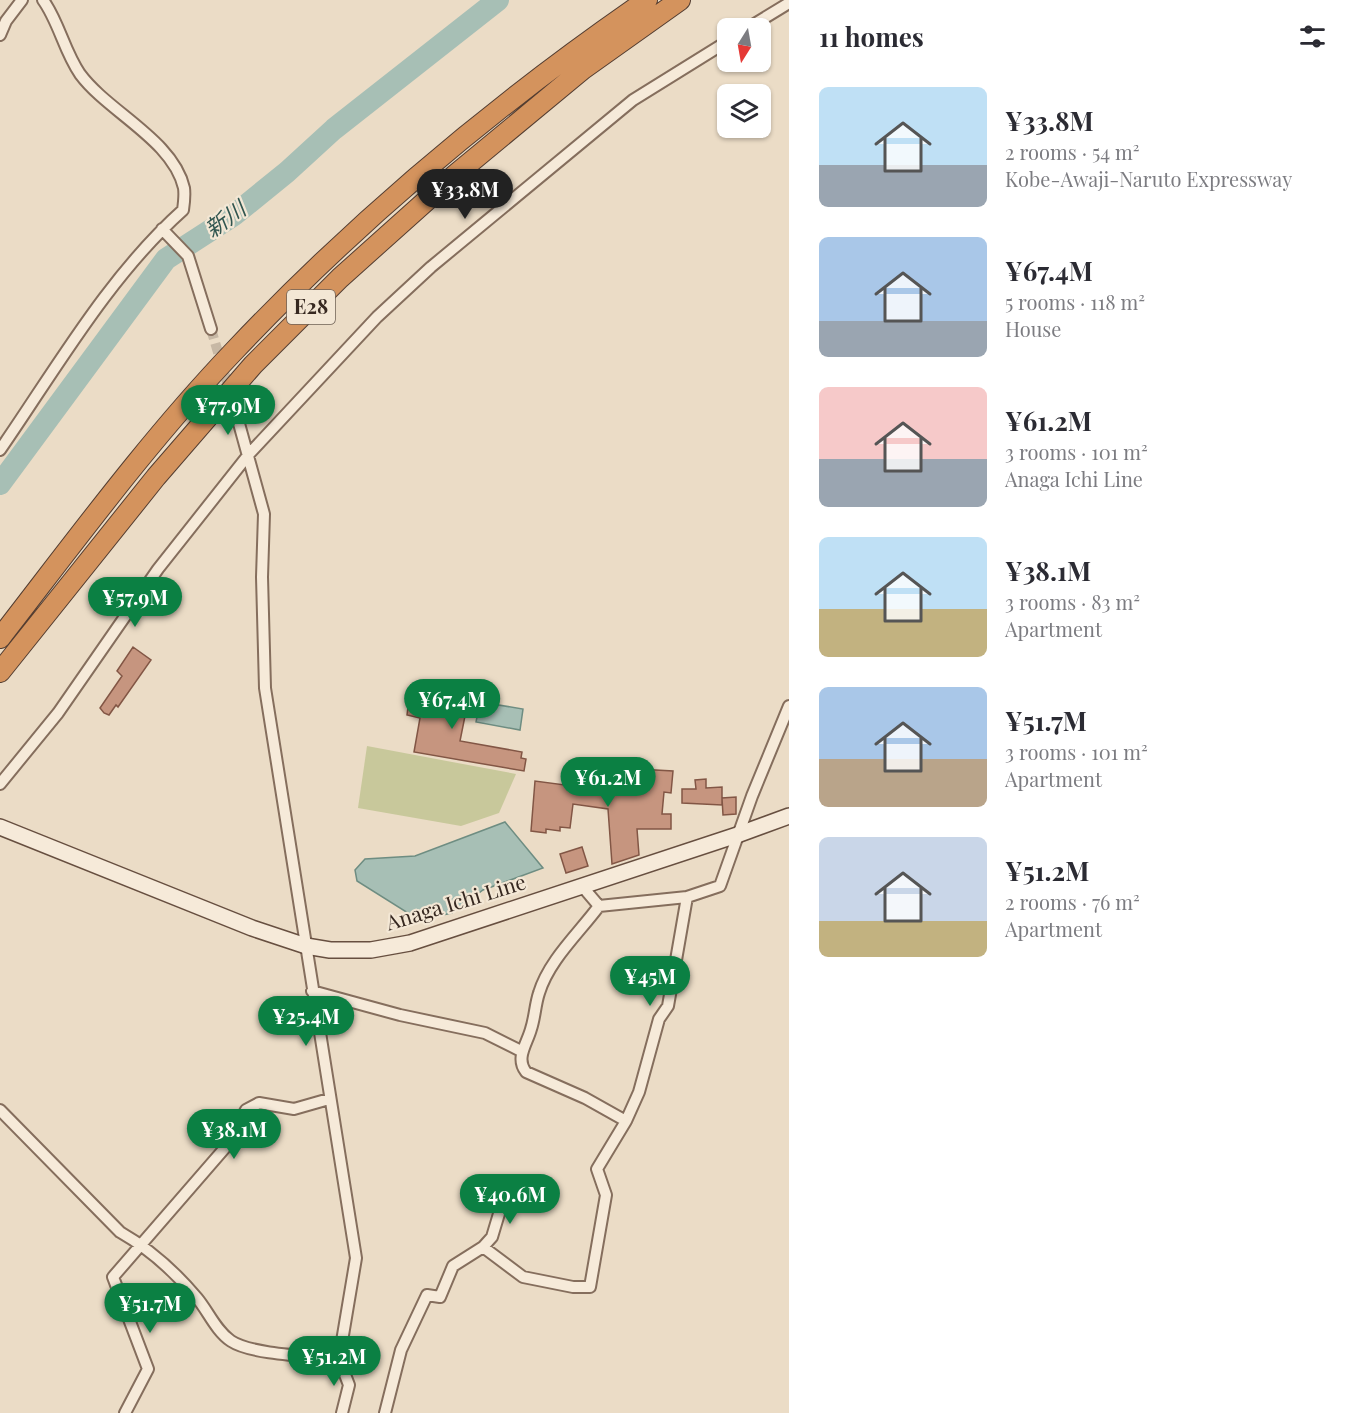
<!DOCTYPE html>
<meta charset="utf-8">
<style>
:root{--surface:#fff;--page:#f2f2f3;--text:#2b2b33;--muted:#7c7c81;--accent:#0b8043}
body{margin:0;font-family:"Playfair Display","Noto Sans JP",serif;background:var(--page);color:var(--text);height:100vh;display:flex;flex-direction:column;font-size:22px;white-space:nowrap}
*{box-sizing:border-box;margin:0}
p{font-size:20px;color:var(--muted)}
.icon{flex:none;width:33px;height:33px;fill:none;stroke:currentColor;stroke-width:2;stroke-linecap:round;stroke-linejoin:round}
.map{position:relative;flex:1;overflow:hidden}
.details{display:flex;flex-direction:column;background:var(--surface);width:570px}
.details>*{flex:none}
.needle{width:39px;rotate:191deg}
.buttons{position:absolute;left:717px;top:18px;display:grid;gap:12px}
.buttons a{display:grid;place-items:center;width:54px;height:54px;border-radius:9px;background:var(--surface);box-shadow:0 2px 4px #0004;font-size:30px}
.price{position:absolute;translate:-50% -51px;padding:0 14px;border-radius:21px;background:var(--accent);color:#fff;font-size:20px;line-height:39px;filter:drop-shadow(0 2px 3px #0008)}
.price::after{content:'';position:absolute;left:50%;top:36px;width:18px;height:14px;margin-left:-9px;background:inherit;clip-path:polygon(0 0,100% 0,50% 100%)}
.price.on{background:#222;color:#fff}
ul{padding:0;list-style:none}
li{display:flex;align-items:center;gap:18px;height:150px;padding:0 30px}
li span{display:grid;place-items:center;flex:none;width:168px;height:120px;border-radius:9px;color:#555}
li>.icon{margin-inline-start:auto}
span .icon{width:72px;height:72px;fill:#fffc;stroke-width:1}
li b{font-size:26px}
h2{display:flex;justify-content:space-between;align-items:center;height:72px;padding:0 30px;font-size:26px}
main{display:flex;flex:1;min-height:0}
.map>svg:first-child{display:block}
</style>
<main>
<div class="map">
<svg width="789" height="1413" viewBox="0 0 789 1413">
<rect width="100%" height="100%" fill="#ebdcc6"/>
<!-- green -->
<path fill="#c8c89b" d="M367,746l149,28 -17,39 -38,13 -103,-18z"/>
<!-- water -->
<path fill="#a7bfb5" stroke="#6e8d82" stroke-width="1.5" d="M480,702l43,7 -3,21 -44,-8z
M505,822l38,46 -60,22 -31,23 -33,7 -62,-39 -2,-11 10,-11 50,-3z"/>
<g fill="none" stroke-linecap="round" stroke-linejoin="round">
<!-- river -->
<path stroke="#a7bfb5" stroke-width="22" d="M0,484l166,-225 68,-44 53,-43 47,-43 164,-129"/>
</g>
<!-- building -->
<path fill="#c6957f" stroke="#825645" stroke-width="1.5" d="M133,647l18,13 -33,47 -2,-2 -7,10 -5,-2 -4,-5 22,-32 -5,-5z
M411,685l58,11 -9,45 62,11 -1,6 5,1 -2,12 -110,-19 6,-34 -13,-3z
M637,769l36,2 -2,22 -7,-1 -2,22h9v15h-34l2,26 -27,9 -4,-55 -35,-5 -3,24 -10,-1v4l-14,-2v4l-15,-2 4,-50 60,8 1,-7 39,6z
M706,779v9l16,-1v18l-40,-2v-14h14l-1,-9z
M736,797v17l-13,1 -1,-17z
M582,847l6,19 -22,7 -6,-19z"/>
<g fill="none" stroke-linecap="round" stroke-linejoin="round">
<!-- street-tunnel -->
<path stroke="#c7b8a5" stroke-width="10" stroke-dasharray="10 5" stroke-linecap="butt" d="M211,329l19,63"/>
<defs>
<path id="street" d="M748,28l41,-25
M0,35l6,-14 16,-21
M162,229l26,27 23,73
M235,409l29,105 -2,63 3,111 91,570 -17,101 10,26 -7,28
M0,450c56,-81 108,-173 183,-240 1,-7 2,-15 1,-22 -11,-48 -76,-76 -104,-114 -16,-23 -21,-52 -37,-74
M0,784l58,-71 100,-144 91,-115 128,-137 54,-50 202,-167 95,-59
M582,886l17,20
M312,991l88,24 85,18 36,18
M0,1110l120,122c28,16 56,41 77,66 11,13 19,33 34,43 21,14 81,15 108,18
M626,1121l13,-29 20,-73 9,-13 19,-109
M483,1247l9,-10 15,-50
M125,1413l23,-44 -35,-92 111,-128 22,-39 13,-7 35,6 35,-10
M385,1413l16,-63 26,-55 13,2 13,-31 30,-19 40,30 50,10h17l16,-92 -9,-26 29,-48 -41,-23 -59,-26c-11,-14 1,-28 5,-43 4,-12 4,-24 8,-36 10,-33 40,-60 60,-87l88,-9 33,-11 32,-90 37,-90"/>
<path id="secondary" d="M0,827l252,101 54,18 24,4h41l39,-7 327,-108 52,-19"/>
<path id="highway" d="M0,638c76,-98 149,-198 235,-288 124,-131 264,-248 412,-350
M0,672l156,-195 97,-112 87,-87 115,-103 128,-106 97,-69"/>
</defs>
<!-- street casing -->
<use href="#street" stroke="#856e5d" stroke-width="14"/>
<!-- secondary casing -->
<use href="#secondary" stroke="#674f40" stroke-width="18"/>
<!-- highway casing -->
<use href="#highway" stroke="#533d31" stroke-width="22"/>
<!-- street -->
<use href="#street" stroke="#f6ead9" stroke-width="10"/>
<!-- secondary -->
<use href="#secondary" stroke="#f6ead9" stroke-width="15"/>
<!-- highway -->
<use href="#highway" stroke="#d4935d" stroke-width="20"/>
</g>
<g text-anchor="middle" stroke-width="4.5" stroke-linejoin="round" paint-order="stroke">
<!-- shield labels -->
<rect fill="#f3e7d5" stroke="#6f6156" stroke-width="1.5" x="287" y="290" width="48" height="34" rx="4.5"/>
<g font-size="20" font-weight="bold" fill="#362820">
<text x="311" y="314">E28</text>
</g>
<!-- street labels -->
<g font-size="21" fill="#362820" stroke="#f3e7d5">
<text transform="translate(456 903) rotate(-17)" y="7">Anaga Ichi Line</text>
</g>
<!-- water labels -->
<g font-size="22" font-style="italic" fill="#30554f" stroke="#f3e7d5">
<text transform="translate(225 219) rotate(-36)" y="8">新川</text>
</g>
</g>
</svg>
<div class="buttons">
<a><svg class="needle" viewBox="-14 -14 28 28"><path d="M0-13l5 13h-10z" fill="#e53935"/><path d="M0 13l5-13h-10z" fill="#7c7c81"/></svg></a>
<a><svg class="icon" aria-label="layers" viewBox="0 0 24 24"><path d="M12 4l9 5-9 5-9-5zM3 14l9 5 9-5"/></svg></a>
</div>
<b class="price on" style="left:465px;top:220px">¥33.8M</b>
<b class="price" style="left:228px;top:436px">¥77.9M</b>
<b class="price" style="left:135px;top:628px">¥57.9M</b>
<b class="price" style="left:452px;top:730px">¥67.4M</b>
<b class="price" style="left:608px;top:808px">¥61.2M</b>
<b class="price" style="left:650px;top:1007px">¥45M</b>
<b class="price" style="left:306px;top:1047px">¥25.4M</b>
<b class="price" style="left:234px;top:1160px">¥38.1M</b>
<b class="price" style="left:510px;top:1225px">¥40.6M</b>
<b class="price" style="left:150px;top:1334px">¥51.7M</b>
<b class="price" style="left:334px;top:1387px">¥51.2M</b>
</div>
<section class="details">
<h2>11 homes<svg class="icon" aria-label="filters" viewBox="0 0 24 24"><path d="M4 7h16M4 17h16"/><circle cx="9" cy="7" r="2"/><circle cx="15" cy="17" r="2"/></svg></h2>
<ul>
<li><span style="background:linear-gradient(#bfe0f5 65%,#9aa5b1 0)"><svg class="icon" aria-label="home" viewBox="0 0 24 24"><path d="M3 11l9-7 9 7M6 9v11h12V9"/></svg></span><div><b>¥33.8M</b><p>2 rooms · 54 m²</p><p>Kobe-Awaji-Naruto Expressway</p></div></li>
<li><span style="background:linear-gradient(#a9c7e8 70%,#9aa5b1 0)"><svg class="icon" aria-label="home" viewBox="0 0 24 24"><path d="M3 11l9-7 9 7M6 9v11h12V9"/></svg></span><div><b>¥67.4M</b><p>5 rooms · 118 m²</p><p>House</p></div></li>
<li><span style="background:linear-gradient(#f6c9c9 60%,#9aa5b1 0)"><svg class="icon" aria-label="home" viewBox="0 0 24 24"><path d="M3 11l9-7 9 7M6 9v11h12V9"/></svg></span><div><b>¥61.2M</b><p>3 rooms · 101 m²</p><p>Anaga Ichi Line</p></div></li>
<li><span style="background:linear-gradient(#bfe0f5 60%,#c2b280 0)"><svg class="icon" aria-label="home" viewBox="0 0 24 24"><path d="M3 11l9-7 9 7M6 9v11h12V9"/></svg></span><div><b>¥38.1M</b><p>3 rooms · 83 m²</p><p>Apartment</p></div></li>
<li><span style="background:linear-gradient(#a9c7e8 60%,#b9a48a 0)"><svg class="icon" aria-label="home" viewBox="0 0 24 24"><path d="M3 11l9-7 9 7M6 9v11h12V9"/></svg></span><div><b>¥51.7M</b><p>3 rooms · 101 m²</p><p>Apartment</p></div></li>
<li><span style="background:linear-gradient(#c9d6e8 70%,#c2b280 0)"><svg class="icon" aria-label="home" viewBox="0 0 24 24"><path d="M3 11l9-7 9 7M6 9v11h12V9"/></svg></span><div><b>¥51.2M</b><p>2 rooms · 76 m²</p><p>Apartment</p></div></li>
</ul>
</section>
</main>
